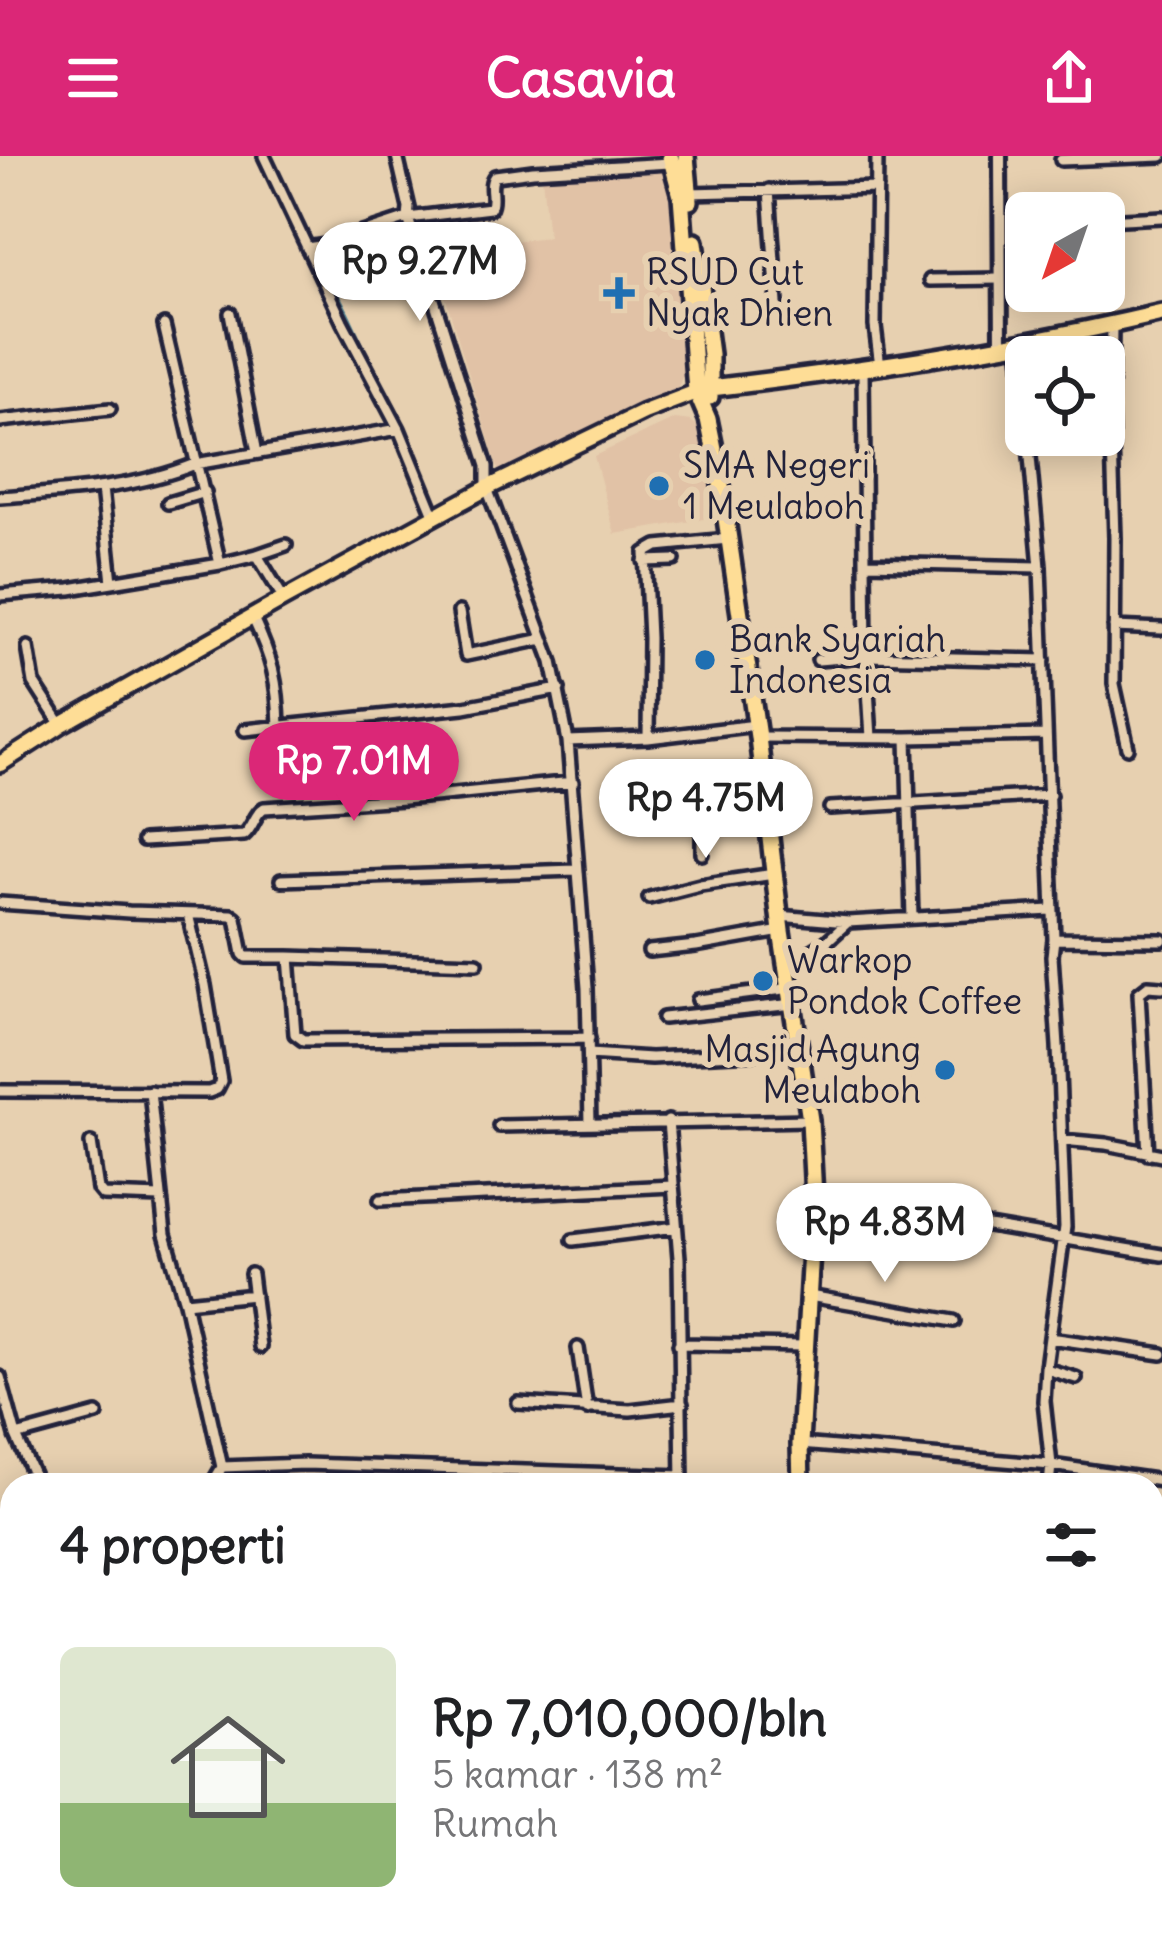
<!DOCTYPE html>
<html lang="id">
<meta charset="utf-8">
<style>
:root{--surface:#fff;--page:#f6f6f6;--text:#202124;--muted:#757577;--accent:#db2777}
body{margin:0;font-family:Delius,sans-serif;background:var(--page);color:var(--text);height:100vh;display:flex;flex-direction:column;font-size:45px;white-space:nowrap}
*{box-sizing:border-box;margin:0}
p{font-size:39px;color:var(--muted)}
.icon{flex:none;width:66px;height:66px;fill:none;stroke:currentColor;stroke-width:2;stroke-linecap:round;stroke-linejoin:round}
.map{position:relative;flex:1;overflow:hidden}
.drawer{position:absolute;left:0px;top:1317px;width:1164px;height:468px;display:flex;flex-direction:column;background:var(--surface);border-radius:36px 36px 0 0;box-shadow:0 6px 30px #0003}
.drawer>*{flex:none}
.needle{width:78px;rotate:220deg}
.buttons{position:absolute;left:1005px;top:36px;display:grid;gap:24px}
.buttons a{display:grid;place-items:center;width:120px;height:120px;border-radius:18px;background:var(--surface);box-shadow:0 6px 30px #0003;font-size:60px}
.price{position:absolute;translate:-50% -102px;padding:0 27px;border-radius:42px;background:#fff;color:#222;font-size:39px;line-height:78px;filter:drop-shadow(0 3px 6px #0008)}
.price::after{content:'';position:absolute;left:50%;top:72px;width:36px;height:27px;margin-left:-18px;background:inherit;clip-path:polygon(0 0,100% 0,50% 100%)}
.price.on{background:var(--accent);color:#fff}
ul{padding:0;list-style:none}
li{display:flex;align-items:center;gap:36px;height:300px;padding:0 60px}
li span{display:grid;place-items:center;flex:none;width:336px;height:240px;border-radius:18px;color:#555}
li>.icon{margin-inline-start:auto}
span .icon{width:144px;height:144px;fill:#fffc;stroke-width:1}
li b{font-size:51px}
h2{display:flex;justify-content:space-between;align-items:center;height:144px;padding:0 60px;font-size:51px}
header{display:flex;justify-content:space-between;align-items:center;height:156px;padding:0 60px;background:var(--accent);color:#fff;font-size:54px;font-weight:700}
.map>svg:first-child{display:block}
</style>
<header><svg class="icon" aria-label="menu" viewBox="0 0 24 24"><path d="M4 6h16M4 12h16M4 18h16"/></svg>Casavia<svg class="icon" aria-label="share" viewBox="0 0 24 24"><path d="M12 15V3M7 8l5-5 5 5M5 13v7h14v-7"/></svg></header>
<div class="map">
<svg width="1162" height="1785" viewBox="0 0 1162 1785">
<rect width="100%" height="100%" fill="#e7d0b0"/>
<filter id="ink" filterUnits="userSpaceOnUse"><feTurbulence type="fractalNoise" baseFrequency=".00833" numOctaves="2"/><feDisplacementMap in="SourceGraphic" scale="24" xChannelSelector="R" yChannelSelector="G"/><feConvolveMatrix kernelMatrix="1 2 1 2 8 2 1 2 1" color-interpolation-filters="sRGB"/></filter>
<g filter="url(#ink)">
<!-- built -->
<path fill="#e1c2a6" d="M671,6l19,188 -4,19 -9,20 -15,14 -161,76 -70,-229 117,-13 -7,-70z
M675,263l16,2 17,12 13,83 -106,18 -21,-78z"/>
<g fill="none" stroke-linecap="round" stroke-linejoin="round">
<!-- stream -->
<path stroke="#558694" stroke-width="3" d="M277,17l71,140 36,78"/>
<defs>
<path id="minor" d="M264,0l78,165 57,108 36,88
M397,0l12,52 -1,10 79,248v22l65,174 16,79 19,247 3,135
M877,0l-2,170 5,40
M1061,4l101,-4
M769,34l8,113
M689,37l188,-5
M1104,64l58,-3
M307,92l19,-3 82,-27 82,-10c6,-10 -3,-23 5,-32l38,-5 137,-8
M930,124l70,-1
M230,157l27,140
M1112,169l-1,85 4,128 -1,146 14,64
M1019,187l7,72
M863,214l3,286 5,82
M0,265l110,-12
M1028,279l12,132 14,372 -2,17 6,90 7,181 -19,140 -2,34 7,64 -2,20
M102,332l10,94
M0,341c66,-5 134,-8 195,-33l204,-35
M168,347l37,-11
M644,405l30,-1
M867,407l173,4
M220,408l37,-9
M0,439l70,-6 150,-25 -56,-239
M284,443l-27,-44 29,-10
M459,456l7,43 77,-16
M253,462c19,41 25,63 26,109
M1114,471l48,2
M28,491l6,36 27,42
M818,504l48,-4 178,4
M245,574l219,-23 95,-18
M758,581l149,1 139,-3
M648,582l1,-100 -4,-85 12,-7 71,-7
M907,582l5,180
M568,585l80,-3 108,-13
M830,652l220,-13
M143,685l101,-6c10,-8 10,-21 20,-27l140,-9 169,-17
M702,698v-26l66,-5
M281,724l295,-10
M649,742l51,-13 74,-11
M0,747l129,9 103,3 4,3 7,36 3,3h43l6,77 8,6 286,-2
M779,760l69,6 203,-12
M1054,783l108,1
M649,795l47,-5 85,-15
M289,801l188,6
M788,810l37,-23 23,-21
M698,844l94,-12
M663,862l131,-14
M589,898l62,4 149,-7
M0,935l209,1 8,-3 4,-8 -16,-96 -17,-71
M150,935l15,143 20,68 37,165
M668,965l11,137 3,227
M499,970l311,-6
M1062,984l44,4 56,11
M91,987l7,46 5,6 58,2
M1148,998l-9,-161 9,-7 14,1
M814,1041l348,58
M380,1044l293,-14
M573,1084l103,-13
M251,1118l9,73
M809,1140l145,25
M185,1146l69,-7
M1050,1182l112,16
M679,1188l126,2
M578,1192l9,61
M1046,1213l30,9
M0,1221l16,59 22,49
M518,1247l112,7 52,-6
M16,1280l81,-22
M800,1288l251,21 111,16
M216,1329l-1,-6 7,-12 83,-3 377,12
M1152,1468l10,1
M1159,1529h3
M129,1773v12
M1077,1773l1,12
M653,1778l47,-5
M937,1785l15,-3 5,3"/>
<path id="tertiary" d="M1000,0l1,190"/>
<path id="primary" d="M0,608l61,-39 223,-126 203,-111 157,-76 60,-23"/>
<path id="trunk" d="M670,0l11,40 15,195 12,28 12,59 38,259 23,194 29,189 4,77 -14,247 1,41
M686,0l4,45
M695,86l15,112v43
M711,232c151,-18 303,-40 451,-75
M826,1773l1,12"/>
</defs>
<!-- minor casing -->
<use href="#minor" stroke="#22223b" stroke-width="18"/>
<!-- tertiary casing -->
<use href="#tertiary" stroke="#22223b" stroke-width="20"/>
<!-- primary casing -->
<use href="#primary" stroke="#22223b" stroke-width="22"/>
<!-- trunk casing -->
<use href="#trunk" stroke="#22223b" stroke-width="24"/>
<!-- minor -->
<use href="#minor" stroke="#e7d0b0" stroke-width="9"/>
<!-- tertiary -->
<use href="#tertiary" stroke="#e7d0b0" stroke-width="10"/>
<!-- primary -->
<use href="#primary" stroke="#fedd96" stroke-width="14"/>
<!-- trunk -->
<use href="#trunk" stroke="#fedd96" stroke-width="15"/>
</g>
</g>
<!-- markers -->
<g fill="#1f6fb2" stroke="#e7d0b0" stroke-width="4.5">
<path d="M613 119h12v12h12v12h-12v12h-12v-12h-12v-12h12z"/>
<circle cx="659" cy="330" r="12"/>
<circle cx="705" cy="504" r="12"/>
<circle cx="763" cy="825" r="12"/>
<circle cx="945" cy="914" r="12"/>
</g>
<g text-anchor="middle" stroke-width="12" stroke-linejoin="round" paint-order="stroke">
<!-- poi labels -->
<g font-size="36" fill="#22223b" stroke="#e7d0b0" text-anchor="start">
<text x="646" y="129">RSUD Cut<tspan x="646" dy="41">Nyak Dhien</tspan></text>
<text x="683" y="322">SMA Negeri<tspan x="683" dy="41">1 Meulaboh</tspan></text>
<text x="729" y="496">Bank Syariah<tspan x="729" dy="41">Indonesia</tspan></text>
<text x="787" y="817">Warkop<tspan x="787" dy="41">Pondok Coffee</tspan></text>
<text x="921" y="906" text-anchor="end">Masjid Agung<tspan x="921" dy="41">Meulaboh</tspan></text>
</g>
</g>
</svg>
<div class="buttons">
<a><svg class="needle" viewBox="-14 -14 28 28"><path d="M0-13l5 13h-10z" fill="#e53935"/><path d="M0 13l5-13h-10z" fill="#757577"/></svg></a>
<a><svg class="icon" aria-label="locate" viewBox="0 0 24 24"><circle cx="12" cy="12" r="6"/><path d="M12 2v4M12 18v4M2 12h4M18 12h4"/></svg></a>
</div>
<b class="price" style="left:420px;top:168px">Rp 9.27M</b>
<b class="price on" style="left:354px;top:668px">Rp 7.01M</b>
<b class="price" style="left:706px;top:705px">Rp 4.75M</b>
<b class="price" style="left:885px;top:1129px">Rp 4.83M</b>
<section class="drawer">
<h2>4 properti<svg class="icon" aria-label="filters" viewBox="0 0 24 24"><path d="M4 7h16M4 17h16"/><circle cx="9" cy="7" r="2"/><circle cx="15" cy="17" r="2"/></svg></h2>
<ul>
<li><span style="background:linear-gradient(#dfe7d0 65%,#8fb573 0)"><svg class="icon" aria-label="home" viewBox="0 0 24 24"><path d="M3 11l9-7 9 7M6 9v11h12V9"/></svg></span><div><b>Rp 7,010,000/bln</b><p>5 kamar · 138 m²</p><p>Rumah</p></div></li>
</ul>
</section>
</div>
